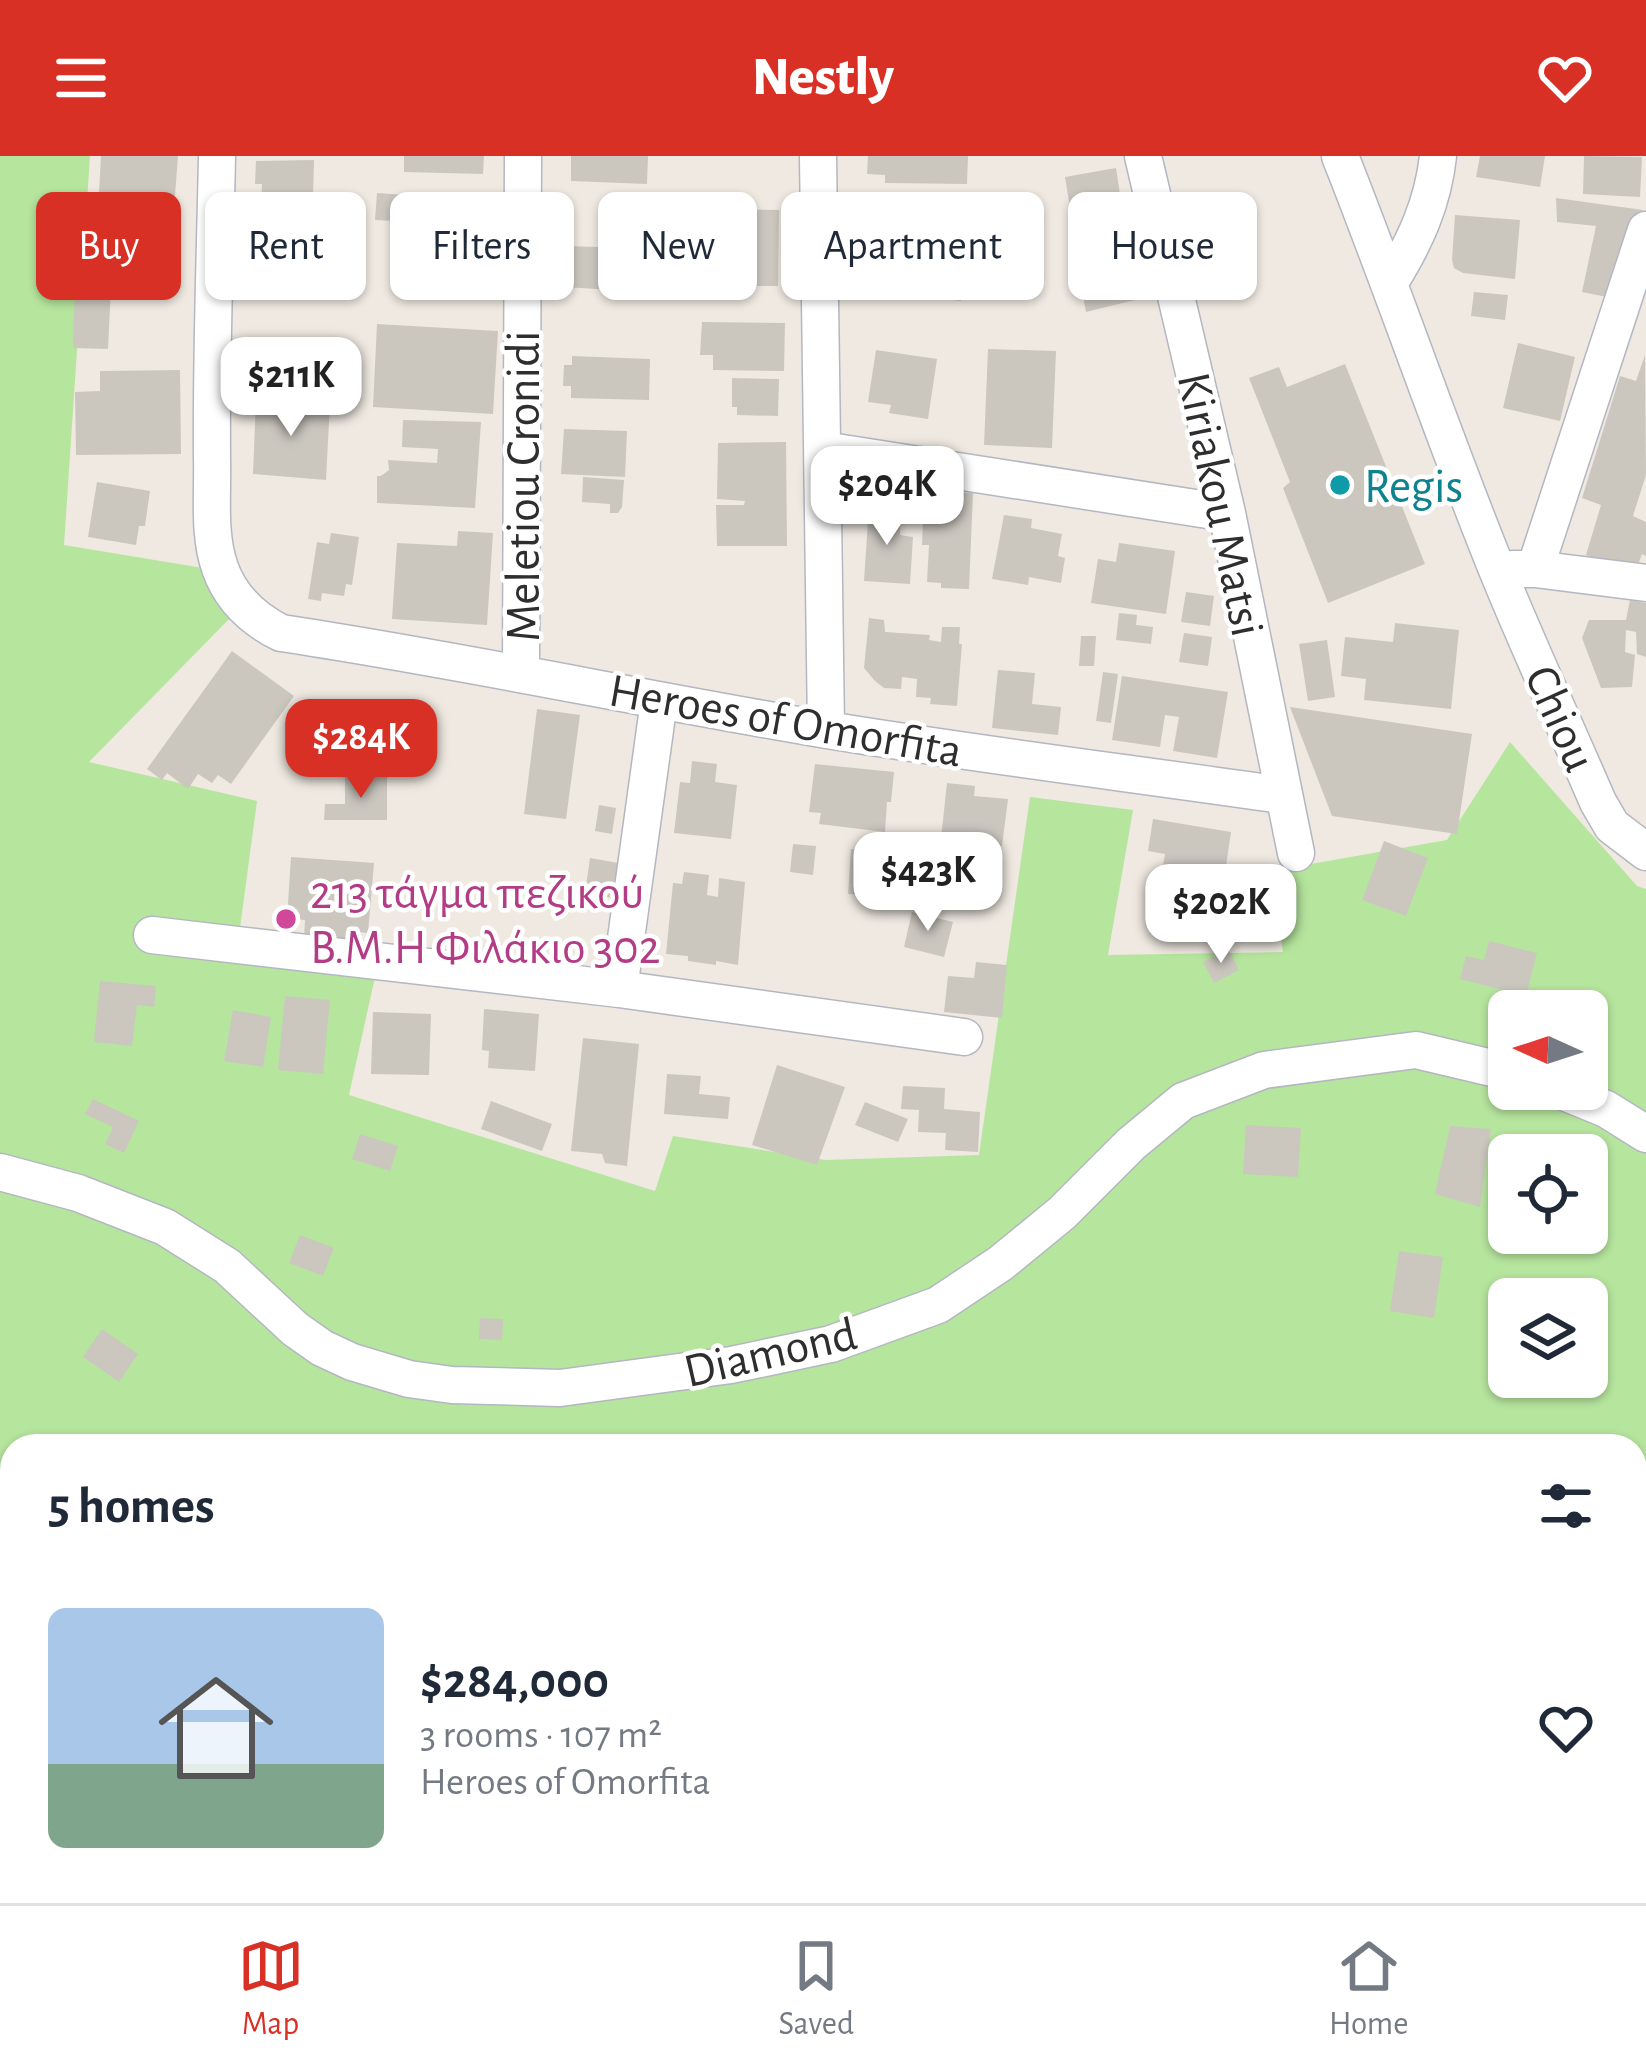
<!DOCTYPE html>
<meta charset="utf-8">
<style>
:root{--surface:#fff;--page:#f2f2f3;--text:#1f2937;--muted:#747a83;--line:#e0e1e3;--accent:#d93025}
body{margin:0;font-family:"Alegreya Sans",sans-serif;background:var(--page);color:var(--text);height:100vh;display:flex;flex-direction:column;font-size:45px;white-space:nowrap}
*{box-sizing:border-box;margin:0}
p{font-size:39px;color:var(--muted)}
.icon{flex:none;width:66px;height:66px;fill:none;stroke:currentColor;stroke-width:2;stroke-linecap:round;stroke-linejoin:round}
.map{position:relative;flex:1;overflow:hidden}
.sheet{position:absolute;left:0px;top:1278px;width:1647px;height:471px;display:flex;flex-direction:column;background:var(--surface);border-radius:36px 36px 0 0;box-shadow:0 3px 9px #0004}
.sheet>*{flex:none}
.top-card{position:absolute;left:36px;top:36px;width:1575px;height:108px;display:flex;gap:24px}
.needle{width:78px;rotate:273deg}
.controls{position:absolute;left:1488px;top:834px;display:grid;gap:24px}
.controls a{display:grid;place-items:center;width:120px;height:120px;border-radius:18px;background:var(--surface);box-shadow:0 3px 9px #0004;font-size:60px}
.price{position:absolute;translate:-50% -102px;padding:0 27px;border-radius:24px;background:#fff;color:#222;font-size:39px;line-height:78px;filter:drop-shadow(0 3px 6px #0008)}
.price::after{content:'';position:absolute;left:50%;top:72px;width:36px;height:27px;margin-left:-18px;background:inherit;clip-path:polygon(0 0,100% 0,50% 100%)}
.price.selected{background:var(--accent);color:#fff}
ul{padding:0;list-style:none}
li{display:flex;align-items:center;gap:36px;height:300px;padding:0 48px}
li+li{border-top:3px solid var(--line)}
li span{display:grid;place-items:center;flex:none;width:336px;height:240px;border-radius:18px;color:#555}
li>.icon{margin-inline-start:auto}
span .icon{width:144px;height:144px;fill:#fffc;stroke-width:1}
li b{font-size:51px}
h2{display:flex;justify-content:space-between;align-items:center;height:144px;padding:0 48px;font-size:51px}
.pill{padding:0 42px;border-radius:18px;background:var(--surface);box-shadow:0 3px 9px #0004;font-size:42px;line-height:108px}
.pill.selected{background:var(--accent);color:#fff}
header{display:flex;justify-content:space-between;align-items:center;height:156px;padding:0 48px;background:var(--accent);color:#fff;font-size:54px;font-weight:800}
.tabs{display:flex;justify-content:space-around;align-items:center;height:168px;border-top:3px solid var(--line);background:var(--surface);font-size:33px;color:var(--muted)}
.tabs a{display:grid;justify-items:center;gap:6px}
.tabs .selected{color:var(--accent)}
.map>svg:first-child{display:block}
</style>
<header><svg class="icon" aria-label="menu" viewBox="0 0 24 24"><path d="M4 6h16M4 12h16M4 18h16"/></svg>Nestly<svg class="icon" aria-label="heart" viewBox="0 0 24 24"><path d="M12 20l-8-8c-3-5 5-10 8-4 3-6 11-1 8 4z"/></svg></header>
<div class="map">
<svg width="1646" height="1747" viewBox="0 0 1646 1747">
<rect width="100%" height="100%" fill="#efe9e1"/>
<!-- green -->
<path fill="#b6e59e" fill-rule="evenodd" d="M0,0h90l-26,389 139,23 27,50 -141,144 168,39 -21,157 139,19 -26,118 306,96 18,-55 152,24 154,-5 51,-358 103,13 -25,145 175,-3 -12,-81 176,-31 63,-98 127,144 9,3v1014h-1038l-21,-10h1048v-447h-1623v76l-12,25zM1509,855h78v78h-78zM1509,999h78v78h-78zM1509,1143h78v78h-78z
M0,1524l12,5v208h451l20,10h-483z"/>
<!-- building -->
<path fill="#cbc7bf" d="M101,0h77l-3,40 -76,-3z
M404,0h80l-1,18 -79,-2z
M571,0h77l-1,28 -76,-3z
M868,0h100l-1,28 -82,-1v-8l-18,-1z
M1480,0h65l-5,31 -64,-10z
M1584,0l58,1 -2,40 -57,-3z
M314,4l-2,72 -40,-1 1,-19h-12l1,-28h-7l1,-23z
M1116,12l6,39 -51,7 -6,-37z
M377,37l114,8 -1,41 -98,-6 2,-15 -19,-1z
M1556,42l87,12 -26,89 -35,-7 14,-66 -39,-4z
M945,45l21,2 -4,50 -83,-5 85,8 -3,45 -98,-10 2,-29h-3l6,-58 44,3v-5l32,2z
M719,53l60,1 -1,76h-53l2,-42h-8z
M1455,59l65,5 -5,59 -52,-6 -9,-5 -2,-8z
M98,73l78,5 -3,45 -35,-3v-5l-43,-3z
M1126,85l13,58 -53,13 -11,-59z
M566,90l95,3 -3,44 -93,-6z
M75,129l36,1 -3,63 -35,-1z
M1474,136l34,3 -3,25 -34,-4z
M702,166l83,1 -1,48 -71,-1v-15h-13z
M377,168l121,7 -5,83 -120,-7z
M1518,187l57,14 -15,64 -57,-13z
M988,193l68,2 -4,97 -68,-3z
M876,194l61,9 -9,60 -39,-6 2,-8 -23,-3z
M1645,199l1,120 -13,41 13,6v34l-4,-2 -6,17 -50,-16 15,-50 -19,-7 38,-122 16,5z
M572,200l78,3 -1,41 -78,-2v-12h-8l1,-21h8z
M1345,208l80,200 -97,39 -45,-115 7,-6 -41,-104 30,-11 8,20z
M180,214l1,84 -105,1 -1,-63 25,-1v-20z
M732,222l47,1 -1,37 -41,-1v-8h-5z
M256,243l74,4 -4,77 -73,-6z
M403,264l78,2 -6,86 -98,-5v-27h4l8,-6 -1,-10 49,3 1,-14 -36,-2z
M564,273l63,2 -2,46 -64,-3z
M786,286l1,104h-70l-1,-41h28l1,-4 -28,-2 1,-56z
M583,321l41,3 -2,27 -4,6h-8v-9l-28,-2z
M97,326l53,9 -5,35h-6l-3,19 -48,-8z
M924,335l49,2 -4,96 -28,-1v-5l-14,-1 2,-37h-7z
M869,350l32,1 -1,28 13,2 -3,47 -46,-3z
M1004,359l28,4 -1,9 31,6 -4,22 7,2 -4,25 -32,-6 -1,8 -36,-6z
M458,375l35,2 -6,92 -95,-6 5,-76 60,3z
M331,377l28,4 -7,48 -6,-1 -2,12 -22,-3 -1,8 -13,-2 9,-57 12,2z
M1119,387l56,8 -9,63 -75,-11 7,-44 18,3z
M1186,436l28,4 -4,30 -29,-4z
M1630,444l16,3v54l-9,-3 -1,-22 -10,-2 -1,22 10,3 -3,32 -31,1 -19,-50 7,-18h37z
M1119,457l18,2 -1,10 17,2 -2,17 -35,-4z
M869,462l15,2 1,12 45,3 -1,5 12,2 1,-15h18l-1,17h3l-5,62 -27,-2 1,-6 -15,-1 1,-18 -15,-2 -1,12 -17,-1 -9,-7 -11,-13z
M1395,467l64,7 -8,79 -87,-9 2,-21 -25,-3 4,-39 48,5z
M1184,477l28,4 -4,29 -29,-4z
M1081,480h15l-2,30h-15z
M1327,484l8,57 -27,4 -9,-57z
M232,495l62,45 -63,88 -13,-9 -6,8 -14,-9 -10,15 -21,-16 -5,7 -15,-11z
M998,514l37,3 -3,31 29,3 -3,28 -66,-7z
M1103,516l15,2 -7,49 -15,-2z
M1122,520l106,16 -11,66 -44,-7 6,-34 -14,-2 -5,32 -48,-7z
M310,544l73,3 -5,57 -71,-3z
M1290,551l182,27 -15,100 -125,-18z
M537,553l43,6 -14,104 -42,-5z
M692,605l25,3 -2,18 22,3 -6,54 -57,-6 6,-51 10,1z
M815,608l79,8 -3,30h-4l-2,30 -66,-8 2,-11 -12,-1z
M345,621h42v43h-63l1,-16h20z
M947,627l28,3 -1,10 34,3 -6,47 -61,-8z
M599,649l17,3 -4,26 -17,-3z
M1153,663l78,13 -9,61 -62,-10 5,-29 -17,-3z
M1384,685l44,17 -22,58 -44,-16z
M793,688l23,2 -3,29 -23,-3z
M851,693l53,4 -3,45 -53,-4z
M291,701l83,6 -6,70 -22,-2 -1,10 -41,-3 1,-18 -18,-1z
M590,702l34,6 -6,35 -33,-6z
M684,716l25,3 -2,20 11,2 1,-19 26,4 -7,83 -22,-4v4l-28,-4v-5l-22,-2 7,-71 9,1z
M912,756l41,10 -9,35 -40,-10z
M1489,785l48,12 -11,43 -66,-17 6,-23 18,4z
M1228,793l11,21 -25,13 -11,-21z
M976,806l31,3 -5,53 -58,-6 4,-36 26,2z
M100,825l56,5 -2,21 -17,-2 -5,41 -38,-4z
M285,840l45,4 -7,74 -45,-4z
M484,853l55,5 -4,57 -47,-3 1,-17 -7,-1z
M233,854l38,7 -8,50 -39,-6z
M373,856l58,2 -2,61 -58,-1z
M583,882l56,6 -12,122 -22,-3 -3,-9 -31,-3z
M777,909l68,22 -28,78 -65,-20z
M667,918l34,2 -2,18 31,3 -2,22 -64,-5z
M903,930l42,2 -1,21 36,3 -2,40 -33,-2 1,-17 -28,-1 1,-22 -18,-1z
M93,943l46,22 -15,32 -19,-9 8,-17 -28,-13z
M491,945l61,23 -10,27 -61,-22z
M865,946l43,17 -10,23 -43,-17z
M1246,969l55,3 -3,49 -55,-3z
M1450,970l41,3 -11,78 -45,-13z
M360,978l38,12 -8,25 -38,-12z
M300,1079l34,13 -11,28 -34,-13z
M1399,1095l44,6 -9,61 -44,-7z
M1510,1124l33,4 -2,15h-33z
M480,1162l23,1 -1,21 -23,-1z
M102,1173l36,25 -19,28 -36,-25z
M0,1568h12v48h-12z
M0,1667h12v31l-12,-1z"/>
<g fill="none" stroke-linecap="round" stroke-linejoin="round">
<defs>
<path id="minor" d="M217,0c-2,101 -6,202 -5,303 1,35 -4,75 8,109 11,31 33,51 61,65 181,27 360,66 540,96 153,25 308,44 461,66
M818,0l8,573
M1143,0l84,357 69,340
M1340,0c54,136 101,275 156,411 32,79 68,156 102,235l14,24 34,26
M1390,126c25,-40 43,-79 48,-126
M823,294l404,63
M1513,413h22l111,14
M1535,413l111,-339
M521,516l2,-516
M152,779l467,54 345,48
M619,833l40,-288
M1557,933l49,20 40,25
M0,1016l78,21 87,34 62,39 68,63 27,19 30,14 57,17 43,6 108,3 171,-23 100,-21 107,-39 63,-42 61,-50 69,-69 52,-43 81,-31 152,-20 93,22"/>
<path id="tertiary" d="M0,1488l12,5
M540,1737l21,10"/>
</defs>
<!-- minor casing -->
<use href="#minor" stroke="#b4b7c1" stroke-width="39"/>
<!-- tertiary casing -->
<use href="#tertiary" stroke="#b4b7c1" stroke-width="48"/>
<!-- minor -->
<use href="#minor" stroke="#fff" stroke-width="36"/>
<!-- tertiary -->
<use href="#tertiary" stroke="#fff" stroke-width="45"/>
</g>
<!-- markers -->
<circle fill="#0f9aa8" stroke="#fff" stroke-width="4.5" cx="1340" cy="329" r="12"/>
<circle fill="#d1479c" stroke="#fff" stroke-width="4.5" cx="286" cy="763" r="12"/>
<g text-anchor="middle" stroke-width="9" stroke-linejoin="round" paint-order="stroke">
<!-- culture labels -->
<g font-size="48" fill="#0d838f" stroke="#fff" text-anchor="start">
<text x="1364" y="346">Regis</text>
</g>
<!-- street labels -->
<g font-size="48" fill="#2e2e2e" stroke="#fff">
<text transform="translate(522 330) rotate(-90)" y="17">Meletiou Cronidi</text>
<text transform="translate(1222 348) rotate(78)" y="17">Kiriakou Matsi</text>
<text transform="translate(1562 562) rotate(66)" y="17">Chiou</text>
<text transform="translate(786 563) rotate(10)" y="17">Heroes of Omorfita</text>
<text transform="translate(770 1195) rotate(-13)" y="17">Diamond</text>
</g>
<!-- hotel labels -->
<g font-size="48" fill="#b23c85" stroke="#fff" text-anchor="start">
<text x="310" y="752">213 τάγμα πεζικού<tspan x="310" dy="55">B.M.H Φιλάκιο 302</tspan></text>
</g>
</g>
</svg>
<div class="controls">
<a><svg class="needle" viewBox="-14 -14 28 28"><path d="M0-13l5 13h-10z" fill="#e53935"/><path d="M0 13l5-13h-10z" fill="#747a83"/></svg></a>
<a><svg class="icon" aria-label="locate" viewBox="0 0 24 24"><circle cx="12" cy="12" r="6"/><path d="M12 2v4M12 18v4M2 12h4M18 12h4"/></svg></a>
<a><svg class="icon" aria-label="layers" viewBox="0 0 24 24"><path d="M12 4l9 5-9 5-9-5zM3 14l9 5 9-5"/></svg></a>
</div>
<b class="price" style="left:291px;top:283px">$211K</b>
<b class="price" style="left:887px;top:392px">$204K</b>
<b class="price selected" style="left:361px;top:645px">$284K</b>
<b class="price" style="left:928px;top:778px">$423K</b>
<b class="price" style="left:1221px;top:810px">$202K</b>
<div class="top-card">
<a class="pill selected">Buy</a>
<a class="pill">Rent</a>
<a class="pill">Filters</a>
<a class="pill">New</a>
<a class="pill">Apartment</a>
<a class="pill">House</a>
</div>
<section class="sheet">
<h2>5 homes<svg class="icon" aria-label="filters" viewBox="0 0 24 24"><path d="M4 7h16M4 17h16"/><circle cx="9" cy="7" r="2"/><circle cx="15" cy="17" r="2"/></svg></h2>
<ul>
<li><span style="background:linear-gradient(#a9c7e8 65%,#7fa58c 0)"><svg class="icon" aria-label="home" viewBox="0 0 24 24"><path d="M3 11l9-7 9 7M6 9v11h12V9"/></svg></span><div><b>$284,000</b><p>3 rooms · 107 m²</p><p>Heroes of Omorfita</p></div><svg class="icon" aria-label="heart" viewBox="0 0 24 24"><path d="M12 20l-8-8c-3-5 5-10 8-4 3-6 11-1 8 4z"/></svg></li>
</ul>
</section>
</div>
<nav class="tabs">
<a class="selected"><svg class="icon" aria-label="map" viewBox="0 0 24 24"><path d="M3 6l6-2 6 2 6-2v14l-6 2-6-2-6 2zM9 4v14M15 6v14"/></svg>Map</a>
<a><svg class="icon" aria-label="saved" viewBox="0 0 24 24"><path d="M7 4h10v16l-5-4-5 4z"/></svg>Saved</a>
<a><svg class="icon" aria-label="home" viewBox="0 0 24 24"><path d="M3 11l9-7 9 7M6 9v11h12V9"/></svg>Home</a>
</nav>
